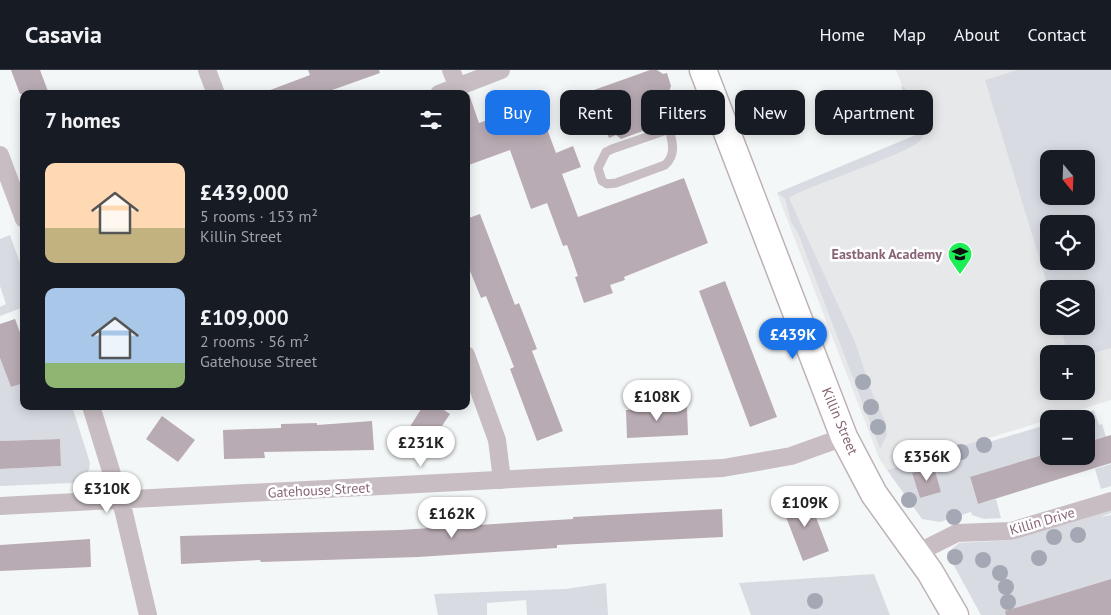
<!DOCTYPE html>
<meta charset="utf-8">
<style>
:root{--surface:#171b24;--page:#242831;--text:#f1f3f6;--muted:#9ea1a6;--line:#363941;--accent:#1a73e8}
body{margin:0;font-family:"PT Sans",sans-serif;background:var(--page);color:var(--text);height:100vh;display:flex;flex-direction:column;font-size:19px;white-space:nowrap}
*{box-sizing:border-box;margin:0}
p{font-size:16px;color:var(--muted)}
.icon{flex:none;width:28px;height:28px;fill:none;stroke:currentColor;stroke-width:2;stroke-linecap:round;stroke-linejoin:round}
.map{position:relative;flex:1;overflow:hidden}
.drawer{position:absolute;left:20px;top:20px;width:450px;height:320px;display:flex;flex-direction:column;background:var(--surface);border-radius:10px;box-shadow:0 2px 12px #0003}
.drawer>*{flex:none}
.top-card{position:absolute;left:485px;top:20px;width:475px;height:45px;display:flex;gap:10px}
.needle{width:32px;rotate:161deg}
.tools{position:absolute;left:1040px;top:80px;display:grid;gap:10px}
.tools a{display:grid;place-items:center;width:55px;height:55px;border-radius:10px;background:var(--surface);box-shadow:0 2px 12px #0003;font-size:25px}
.price{position:absolute;translate:-50% -42px;padding:0 11px;border-radius:18px;background:#fff;color:#222;font-size:16px;line-height:32px;filter:drop-shadow(0 1px 2px #0008)}
.price::after{content:'';position:absolute;left:50%;top:30px;width:15px;height:11px;margin-left:-8px;background:inherit;clip-path:polygon(0 0,100% 0,50% 100%)}
.price.on{background:var(--accent);color:#fff}
ul{padding:0;list-style:none}
li{display:flex;align-items:center;gap:15px;height:125px;padding:0 25px}
li span{display:grid;place-items:center;flex:none;width:140px;height:100px;border-radius:10px;color:#555}
li>.icon{margin-inline-start:auto}
span .icon{width:60px;height:60px;fill:#fffc;stroke-width:1}
li b{font-size:21px}
h2{display:flex;justify-content:space-between;align-items:center;height:60px;padding:0 25px;font-size:21px}
.pill{padding:0 18px;border-radius:10px;background:var(--surface);box-shadow:0 2px 12px #0003;font-size:18px;line-height:45px}
.pill.on{background:var(--accent);color:#fff}
header{display:flex;align-items:center;gap:30px;box-sizing:border-box;height:70px;padding:0 25px;background:var(--surface);border-bottom:1px solid var(--line)}
header strong{font-size:24px}
nav{display:flex;gap:28px;margin-inline-start:auto;font-size:18px}
.map>svg:first-child{display:block}
</style>
<header>
<strong>Casavia</strong>
<nav><a>Home</a><a>Map</a><a>About</a><a>Contact</a></nav>
</header>
<div class="map">
<svg width="1111" height="545" viewBox="0 0 1111 545">
<rect width="100%" height="100%" fill="#f4f7f7"/>
<!-- built -->
<path fill="#e7e8e9" fill-rule="evenodd" d="M896,0h215v330l-224,70 -8,-12 -102,-265 144,-59zM1049,89h37v37h-37zM1049,154h37v37h-37zM1049,219h37v37h-37zM1049,284h37v37h-37z"/>
<!-- green -->
<path fill="#d8dbe2" fill-rule="evenodd" d="M1018,0h93v278l-25,7 -18,-1 -8,-28h26v-37l-37,1 -64,-210zM1049,89h37v37h-37zM1049,154h37v37h-37z
M901,16l5,3 3,5c3,9 16,35 13,44 -5,14 -112,46 -133,60l66,144 17,51 13,28 2,14 -7,14 -82,-216 -7,-11 -6,-24 -8,-5 141,-59z
M10,165l14,39v33l-24,9v-9l6,-3 -6,-18v-47z
M0,288l11,29 13,-4v23h48l18,57 -1,7 -6,9 -11,4 -72,3v-17l61,-3 -1,-27 -60,2z
M1094,340l5,15 3,-1 9,28v11l-8,-26 -17,5v-23h-20z
M1049,354v29l-79,25 8,26 18,-5 5,19 -17,1 -12,-4 -1,-3 -31,10 -18,-3 -35,-49 91,-29 1,4zM934,397l7,25 -21,6 -8,-25z
M1111,394v22l-10,3 -6,-20z
M1111,440v3l-10,4 10,-2v64l-96,29 2,7h-36l-34,-62 12,-10 53,-3z
M874,504l16,41h-139l-12,-32z
M606,513l2,32h-81l-1,-15 -39,3v12h-49l-4,-21 132,-5z"/>
<!-- building -->
<path fill="#b9abb3" d="M11,0h29l9,24h-29z
M308,0h71l1,3 -59,21h-56v-2l45,-17z
M650,0h7l6,4 4,-1 4,13 -5,14 -12,4 6,13 -13,6 -4,8 -22,8 -5,-4 -7,3 -3,-8 -12,4 -14,-39z
M469,24l10,29 58,-21 19,51 17,-7 8,21 -19,7 16,43 106,-39 24,65 -84,34 1,3 -15,5 3,8 -29,10 -9,-26 3,-1 -11,-31 -4,1 -16,-43 -16,6 -21,-59 -44,16v-71z
M480,144l35,91 4,-2 18,46 -5,2 31,80 -26,10 -27,-72 4,-2 -28,-71 -5,2 -15,-37v-42z
M725,211l52,136 -27,10 -51,-136z
M15,249l9,24v40l-13,4 -11,-29v-34z
M423,336h15l12,8 -22,33 -22,-14z
M687,337l1,28 -61,3 -1,-28z
M162,346l33,24 -17,22 -32,-23z
M372,351l2,29 -110,2 1,6 -41,1 -1,-29 58,-2v-4l36,-1v2z
M1111,365v28l-133,41 -8,-27 79,-24v3h42l-4,-14z
M60,369l1,27 -61,3v-28z
M934,397l7,25 -21,6 -8,-25z
M807,424l22,57 -26,10 -22,-57z
M722,439l1,28 -166,8v3l-139,9 -157,5 -1,-2 -79,4 -1,-28 219,-6 174,-11v-2z
M90,469l1,28 -91,4v-26z
M1111,509v36h-105l-1,-4z"/>
<g fill="none" stroke-linecap="round" stroke-linejoin="round">
<defs>
<path id="secondary" d="M703,0l141,367 30,57 56,78 25,43"/>
</defs>
<!-- secondary casing -->
<use href="#secondary" stroke="#beb2b8" stroke-width="29"/>
<!-- service -->
<path stroke="#c7bdc2" stroke-width="9" d="M669,59c4,14 7,26 -4,36l-49,18 -9,1 -5,-3 -4,-13 8,-16 6,-3 104,-36"/>
<!-- minor -->
<path stroke="#c7bdc2" stroke-width="18" d="M207,0l9,24
M451,0l7,17
M439,24l62,-24
M0,85l24,64
M466,285l31,85 5,40
M91,336l33,107 24,102
M0,436l723,-38 68,-12 53,-19
M917,483l40,-20 54,-2 100,-30"/>
<!-- secondary -->
<use href="#secondary" stroke="#fff" stroke-width="26"/>
</g>
<!-- trees -->
<g fill="#a4a8b4">
<circle cx="863" cy="312" r="8"/>
<circle cx="871" cy="337" r="8"/>
<circle cx="878" cy="357" r="8"/>
<circle cx="984" cy="375" r="8"/>
<circle cx="961" cy="382" r="8"/>
<circle cx="909" cy="430" r="8"/>
<circle cx="954" cy="447" r="8"/>
<circle cx="1078" cy="465" r="8"/>
<circle cx="1054" cy="467" r="8"/>
<circle cx="955" cy="487" r="8"/>
<circle cx="1039" cy="488" r="8"/>
<circle cx="983" cy="490" r="8"/>
<circle cx="1000" cy="503" r="8"/>
<circle cx="1006" cy="517" r="8"/>
<circle cx="815" cy="531" r="8"/>
<circle cx="1008" cy="532" r="8"/>
</g>
<!-- icons -->
<defs>
<symbol id="school-pin" viewBox="-11 -11 22 30"><path d="M0 17L-7.5 6A9.5 9.5 0 1 1 7.5 6Z" fill="#1cef56" stroke="#fff"/><path d="M0-5L7-2L0 1L-7-2ZM-4 1L0 2.5L4 1V4Q0 6-4 4Z" fill="#111"/></symbol>
</defs>
<g fill-rule="evenodd">
<use href="#school-pin" x="946" y="170" width="28" height="38"/>
</g>
<g text-anchor="middle" stroke-width="5" stroke-linejoin="round" paint-order="stroke">
<!-- poi labels -->
<g font-size="14" font-weight="bold" fill="#876476" stroke="#fff" text-anchor="end">
<text x="942" y="189">Eastbank Academy</text>
</g>
<!-- street labels -->
<g font-size="14" fill="#876476" stroke="#fff">
<text transform="translate(840 351) rotate(67)" y="5">Killin Street</text>
<text transform="translate(319 420) rotate(-3)" y="5">Gatehouse Street</text>
<text transform="translate(1042 451) rotate(-16)" y="5">Killin Drive</text>
</g>
</g>
</svg>
<div class="tools">
<a><svg class="needle" viewBox="-14 -14 28 28"><path d="M0-13l5 13h-10z" fill="#e53935"/><path d="M0 13l5-13h-10z" fill="#9ea1a6"/></svg></a>
<a><svg class="icon" aria-label="locate" viewBox="0 0 24 24"><circle cx="12" cy="12" r="6"/><path d="M12 2v4M12 18v4M2 12h4M18 12h4"/></svg></a>
<a><svg class="icon" aria-label="layers" viewBox="0 0 24 24"><path d="M12 4l9 5-9 5-9-5zM3 14l9 5 9-5"/></svg></a>
<a>+</a>
<a>−</a>
</div>
<b class="price on" style="left:793px;top:290px">£439K</b>
<b class="price" style="left:657px;top:352px">£108K</b>
<b class="price" style="left:421px;top:398px">£231K</b>
<b class="price" style="left:927px;top:412px">£356K</b>
<b class="price" style="left:107px;top:444px">£310K</b>
<b class="price" style="left:805px;top:458px">£109K</b>
<b class="price" style="left:452px;top:469px">£162K</b>
<div class="top-card">
<a class="pill on">Buy</a>
<a class="pill">Rent</a>
<a class="pill">Filters</a>
<a class="pill">New</a>
<a class="pill">Apartment</a>
</div>
<section class="drawer">
<h2>7 homes<svg class="icon" aria-label="filters" viewBox="0 0 24 24"><path d="M4 7h16M4 17h16"/><circle cx="9" cy="7" r="2"/><circle cx="15" cy="17" r="2"/></svg></h2>
<ul>
<li><span style="background:linear-gradient(#ffd9b3 65%,#c2b280 0)"><svg class="icon" aria-label="home" viewBox="0 0 24 24"><path d="M3 11l9-7 9 7M6 9v11h12V9"/></svg></span><div><b>£439,000</b><p>5 rooms · 153 m²</p><p>Killin Street</p></div></li>
<li><span style="background:linear-gradient(#a9c7e8 75%,#8fb573 0)"><svg class="icon" aria-label="home" viewBox="0 0 24 24"><path d="M3 11l9-7 9 7M6 9v11h12V9"/></svg></span><div><b>£109,000</b><p>2 rooms · 56 m²</p><p>Gatehouse Street</p></div></li>
</ul>
</section>
</div>
